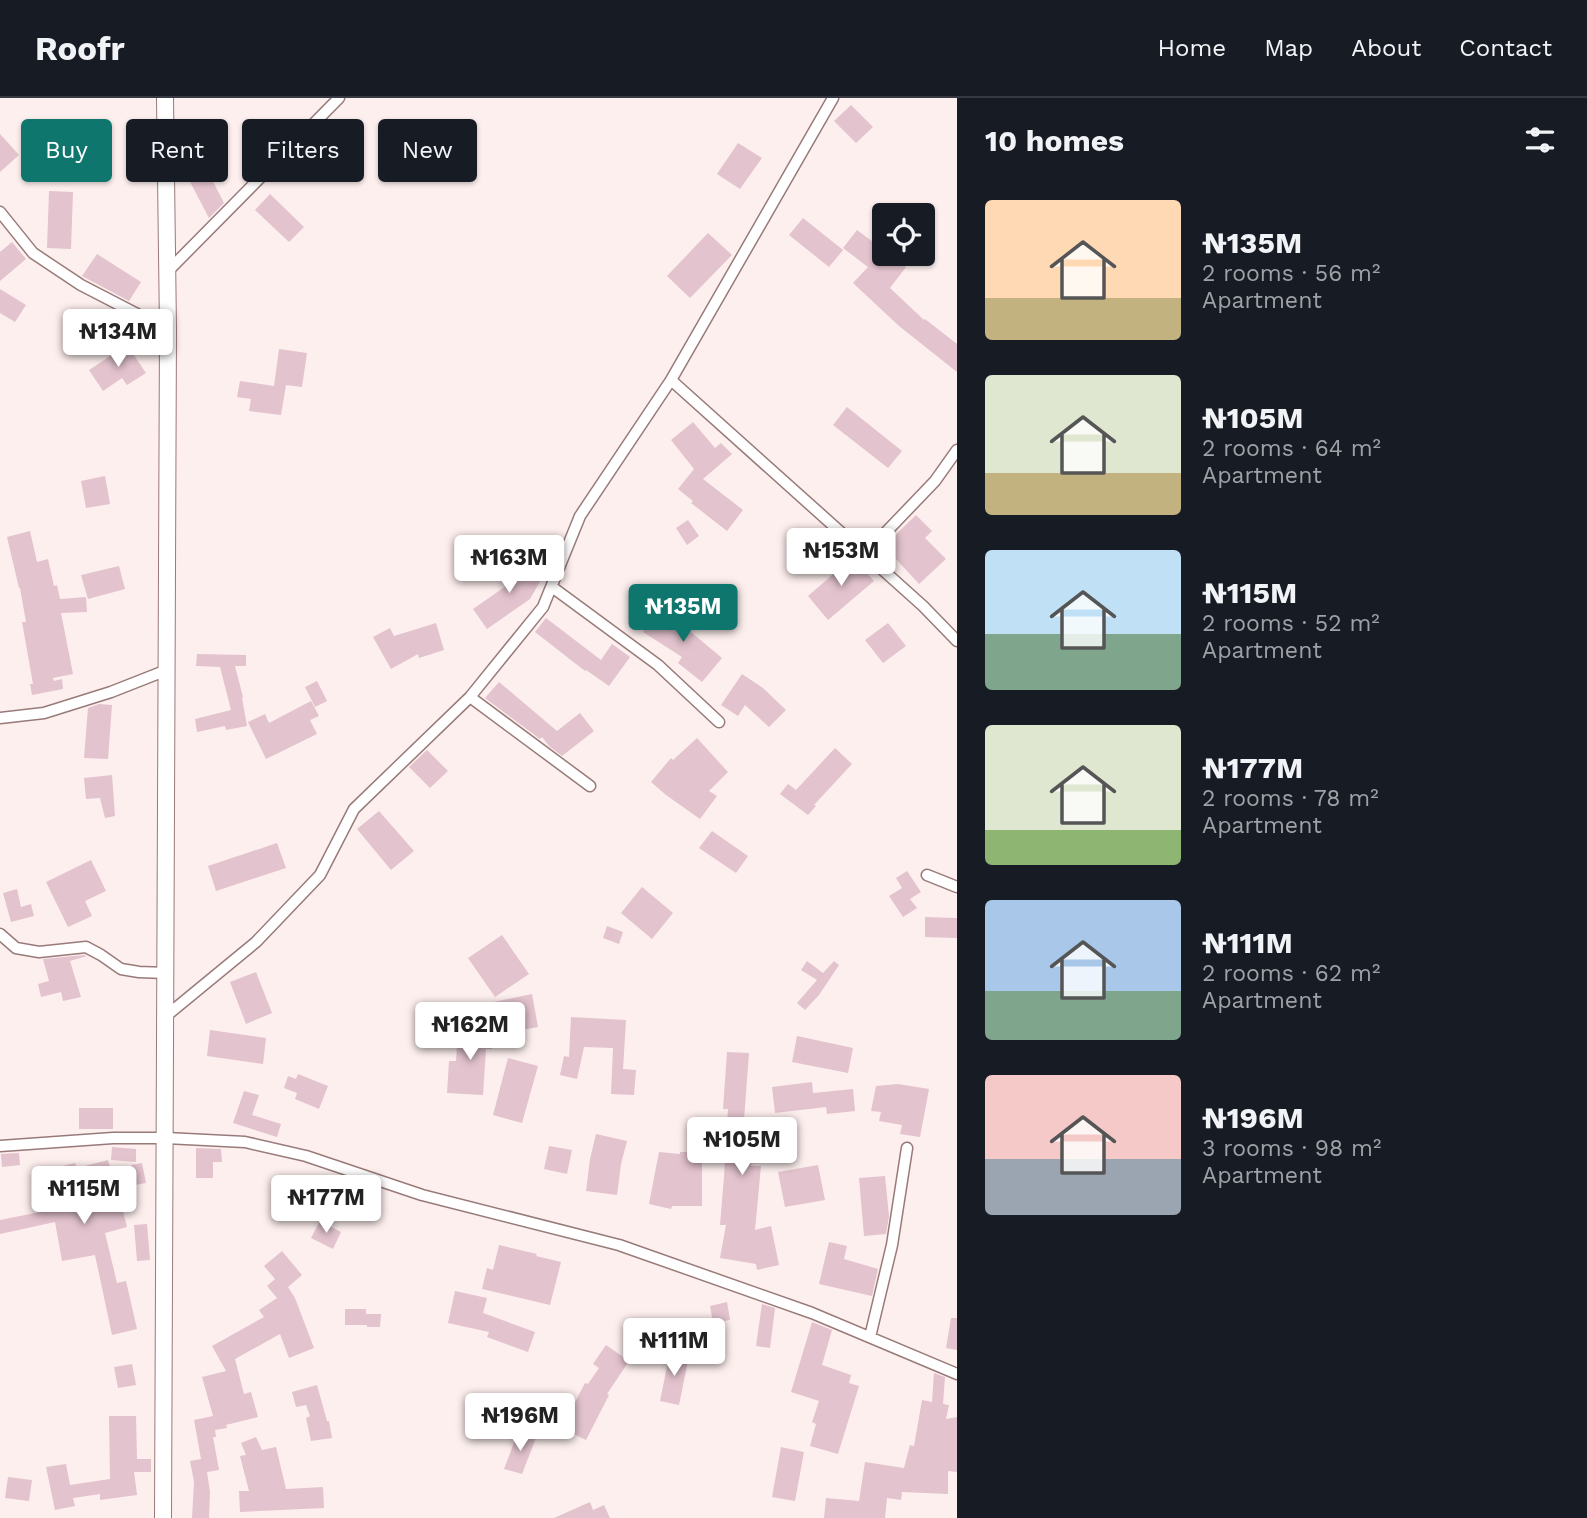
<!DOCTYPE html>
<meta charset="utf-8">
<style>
:root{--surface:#171b24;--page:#20242c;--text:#f1f3f6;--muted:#9ea1a6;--line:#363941;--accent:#0f766e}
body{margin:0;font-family:"Work Sans",sans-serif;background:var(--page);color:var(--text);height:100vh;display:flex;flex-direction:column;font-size:26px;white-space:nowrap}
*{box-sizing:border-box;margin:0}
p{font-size:23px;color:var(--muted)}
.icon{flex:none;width:38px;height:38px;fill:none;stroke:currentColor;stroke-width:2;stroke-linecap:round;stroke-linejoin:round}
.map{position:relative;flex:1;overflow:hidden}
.panel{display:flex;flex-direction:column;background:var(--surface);width:630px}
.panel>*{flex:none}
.guide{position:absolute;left:21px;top:21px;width:665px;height:63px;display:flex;gap:14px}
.tools{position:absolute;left:872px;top:105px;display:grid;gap:14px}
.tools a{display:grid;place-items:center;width:63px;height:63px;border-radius:7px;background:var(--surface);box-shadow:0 2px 5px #0004;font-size:35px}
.price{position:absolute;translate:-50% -60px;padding:0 16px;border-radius:7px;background:#fff;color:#222;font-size:23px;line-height:46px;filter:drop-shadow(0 2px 4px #0008)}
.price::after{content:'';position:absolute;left:50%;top:42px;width:21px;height:16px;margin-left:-10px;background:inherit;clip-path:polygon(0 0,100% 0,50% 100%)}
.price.on{background:var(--accent);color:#fff}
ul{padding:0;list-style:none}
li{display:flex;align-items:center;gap:21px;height:175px;padding:0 28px}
li span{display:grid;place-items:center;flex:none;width:196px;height:140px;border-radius:7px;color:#555}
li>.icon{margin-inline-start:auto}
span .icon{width:84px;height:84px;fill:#fffc;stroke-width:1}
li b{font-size:30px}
h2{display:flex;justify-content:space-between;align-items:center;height:84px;padding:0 28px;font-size:30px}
.chip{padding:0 24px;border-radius:7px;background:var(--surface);box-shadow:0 2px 5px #0004;font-size:24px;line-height:63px}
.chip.on{background:var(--accent);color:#fff}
header{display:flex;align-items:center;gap:42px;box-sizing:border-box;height:98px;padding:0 35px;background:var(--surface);border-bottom:2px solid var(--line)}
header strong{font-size:33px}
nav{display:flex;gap:38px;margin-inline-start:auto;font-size:24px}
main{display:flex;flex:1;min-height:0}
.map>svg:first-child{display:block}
</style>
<header>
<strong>Roofr</strong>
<nav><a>Home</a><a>Map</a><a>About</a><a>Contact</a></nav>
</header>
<main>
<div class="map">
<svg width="957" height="1420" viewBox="0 0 957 1420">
<rect width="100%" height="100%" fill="#fdefee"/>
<!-- building -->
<path fill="#e3c3ce" d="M851,7l22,22 -17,16 -22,-22z
M0,36l19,21 -19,17z
M738,45l24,15 -22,31 -23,-15z
M205,68l19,37 -15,15 -22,-42z
M49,93l24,1 -2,57 -24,-1z
M270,96l34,33 -15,15 -34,-32z
M803,120l40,32 -14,17 -40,-32z
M857,132l27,20v4h4l18,13 -16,21 34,32 1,-1 32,25v28l-58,-46 -46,-43 15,-16 -25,-19z
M708,135l24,22 -42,43 -23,-22z
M12,144l14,17 -26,22v-29z
M97,156l44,28 -12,19 -47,-25z
M0,191l26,16 -11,17 -15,-9z
M127,247l19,28 -19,12 -5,-7 -19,13 -14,-21z
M279,251l28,4 -5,34 -16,-2 -5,30 -32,-4 2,-12 -14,-2 3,-16 34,5z
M847,309l55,44 -14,17 -55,-43z
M693,324l22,26 6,-5 11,11 -29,25 40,31 -16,21 -36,-28 2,-2 -15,-12 16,-20 -23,-29z
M105,378l5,28 -24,4 -5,-27z
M916,417l16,16 -7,7 21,21 -27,25 -35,-38z
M688,422l11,16 -12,9 -11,-17z
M30,433l7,31 11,-3 6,27 3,-1 3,14 26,-2 1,15 -26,1 12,61 -20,4 1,3 8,-2 1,10 -31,6 -2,-11h3l-11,-62h4l-6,-34h-1l-12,-51z
M853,459l21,24 -46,39 -20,-24z
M509,463l13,1v4l20,12 -12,21 -43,30 -14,-20 33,-23z
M119,468l6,23 -37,10 -7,-24z
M659,510l27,17 -1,2 37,31 -20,24 -24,-19 4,-6 -39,-25z
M546,520l55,42 11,-16 18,13 -21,29 -23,-16 -1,1 -50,-39z
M436,525l8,27 -25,8 -1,-4 -27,15 -18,-32 17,-9 4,8z
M888,525l18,23 -23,17 -18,-23z
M197,556l49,1v11h-11l8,31 -1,1 5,28 -21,4 -1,-4 -28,6 -2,-13 36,-9 -11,-43 -24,-1z
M742,576l21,14 23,22 -17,17 -24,-22 -7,11 -17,-11z
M317,583l10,20 -12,6 -10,-20z
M499,584l58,49 23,-18 14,18 -32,25 -13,-10 -7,-9 -2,2 -55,-41z
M311,603l8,15 -9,4 7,14 -51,25 -18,-37 17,-8 4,9z
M99,606l13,1 -4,54 -24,-1 4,-50z
M697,640l31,34 -19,19 8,5 -17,23 -34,-24 -15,-13 20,-24 2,2z
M835,650l17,16 -38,41 2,1 -8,9 -28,-21 8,-10 8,6z
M427,652l21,21 -18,17 -21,-21z
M112,677l3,41 -10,2 -5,-20 -14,1 -2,-21z
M379,713l35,40 -23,19 -34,-41z
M712,733l36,25 -12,17 -37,-25z
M277,745l9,25 -70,23 -8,-25z
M91,762l15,31 -21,10 7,15 -24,11 -22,-45z
M907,773l14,21 -11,7 7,9 -14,9 -14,-21 13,-8 -6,-10z
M642,789l31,26 -21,26 -31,-26z
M17,791l4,18 10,-3 3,12 -23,6 -8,-29z
M925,819l32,1v20l-32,-1z
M607,828l16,6 -4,12 -16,-6z
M502,837l27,39 -34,23 -27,-39z
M84,857l3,1 -17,5 11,36 -18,4 -2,-9 -20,5 -3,-13 11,-3 -6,-22z
M807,863l16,12 11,-12 5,4 -20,30 -14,15 -8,-7 20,-23 -16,-10z
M256,874l16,41 -26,11 -16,-42z
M532,896l6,33 -43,8 -6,-32z
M571,919l55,3 -3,49 13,1 -2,25 -23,-1 2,-46 -29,-1 -7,32 -17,-4 4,-19 5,1z
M458,930l35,2 -1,19h-6l-3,46 -36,-2 2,-32h7z
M210,932l56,8 -3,26 -56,-8z
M797,938l56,12 -5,25 -56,-11z
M727,954l22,1 -5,67 9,1 -2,45h10l-6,64 16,-4 8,39 -22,5 -1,-6 -36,-6 6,-33h-6l4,-48 4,-68h-5z
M508,960l30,8 -16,57 -29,-8z
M298,976l30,12 -9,23 -24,-10 2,-6 -13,-5 4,-12 8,3z
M812,984l1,11 40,-4 2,22 -28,3 -1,-7 -51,6 -3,-26z
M898,986l31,5 -9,48 -20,-3 2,-9 -23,-4 2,-9 -10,-1 5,-25z
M244,993l15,4 -7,20 29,9 -4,13 -44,-14z
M79,1010h34v21h-34z
M596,1036l31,7 -6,23 -4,31 -31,-4 4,-32z
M549,1048l23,4 -5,24 -23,-5z
M112,1049l24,2v13l-25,-2z
M196,1050l25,1 1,13h-9v16h-17z
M659,1054l21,2v-2h22v54h-30l-1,3 -22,-5z
M19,1055l1,12 -18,2 -1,-13z
M108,1062l8,29 1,-1 10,39 -22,6 12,50 9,-2 11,48 -25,6 -17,-80 -33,6 -7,-39 -55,12v-14l40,-8 -1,-10h2l-7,-29 41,-10 2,5z
M142,1065l4,20 -11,2 -4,-20z
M818,1067l7,35 -40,7 -7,-35z
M885,1078l4,40 -3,18 -22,2 -5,-58z
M320,1123l21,11 -8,17 -22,-11z
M147,1126l3,36 -13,1 -3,-36z
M829,1144l18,4 -3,13 34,10 -6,27 -53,-12z
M499,1147l38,9 -1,2 25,6 -11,43 -68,-16 5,-21 6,2z
M282,1153l20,24 -14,12 7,11 19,50 -25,10 -9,-24 -45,25 9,35 7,-2 7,25 -32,8 1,3 -12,2 1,7h-3l6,33 -12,2 3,20 -1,26h-17l2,-36 -4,-21 11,-2 -7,-39 19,-4 -11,-39 24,-6 -14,-25 52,-29 -5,-7 18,-12 -10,-12 8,-7 -11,-13z
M455,1193l32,7 -4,15 52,19 -7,20 -41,-15 2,-5 -41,-9z
M727,1204l3,18 -6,1 -4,30 -2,-2 -18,-3 3,-20 11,2 -4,-22z
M762,1206l13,4 -5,40 -14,-2z
M345,1211h21v5h15l-1,13h-13v-2h-22z
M951,1220h6v32l-11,-2z
M812,1224l20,8 -10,35 29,10 -2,8 10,3 -21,68 -28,-8 6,-22 -4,-2 7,-21 -28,-9z
M606,1247l23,16 -22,33 2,1 -23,45 -19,-9 4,-10 -5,-2 19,-36 3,1 11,-16 -6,-4z
M670,1254l19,4 -10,49 -19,-4z
M132,1266l4,21 -18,3 -4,-21z
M934,1275l11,4 -2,27 6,1 -3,14 11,-2v55l-9,-1v23l-46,-2 -1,8 -14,-2 -2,20h-61l2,-20 33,3 6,-39 39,6 6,-23 4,1 8,-46 10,2z
M317,1287l10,36h2l3,17 -21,3 -5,-23 4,-2 -4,-11 -10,2 -4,-15z
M109,1318h27l1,43h14v13h-17l3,23 -37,5v-6l-27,4 2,8 -20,4 -9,-43 20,-3 4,21 40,-6z
M518,1334l18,6 -14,36 -18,-5z
M256,1339l6,13 14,-3 10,42 37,-2 1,21 -84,4 -1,-21h10l-9,-35 6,-1 -5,-12z
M781,1349l23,5 -9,49 -23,-4z
M8,1379l24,3 -3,21 -24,-3z
M590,1404l3,8 11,-5 6,13h-56z"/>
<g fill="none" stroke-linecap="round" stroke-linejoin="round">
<defs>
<path id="street" d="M0,114l33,41 48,32 87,45
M168,173l171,-173
M671,282l252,226 34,35
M865,456l70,-73 22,-31
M552,489l106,78 61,57
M470,599l120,89
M0,620l44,-5 67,-21 56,-22
M927,777l30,12
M0,836l16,14 23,4 47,-5 15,8 20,14 18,3 27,1
M166,918l90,-74 64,-67 34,-66 116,-112 73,-90 37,-91 91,-136 162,-282
M0,1048l113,-8h53l79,4 61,14 116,39 197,50 193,68 145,61
M870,1239l22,-92 15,-97"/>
<path id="secondary" d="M163,1420l5,-1188 -3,-232"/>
</defs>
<!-- street casing -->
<use href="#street" stroke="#987a79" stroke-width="13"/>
<!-- secondary casing -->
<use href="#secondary" stroke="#987a79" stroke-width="18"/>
<!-- street -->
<use href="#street" stroke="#fff" stroke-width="10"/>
<!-- secondary -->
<use href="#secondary" stroke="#fff" stroke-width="16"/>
</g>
</svg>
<div class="tools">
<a><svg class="icon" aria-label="locate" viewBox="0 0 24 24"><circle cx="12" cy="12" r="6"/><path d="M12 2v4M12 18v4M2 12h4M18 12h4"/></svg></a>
</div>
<b class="price" style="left:118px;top:271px">₦134M</b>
<b class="price" style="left:841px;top:490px">₦153M</b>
<b class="price" style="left:509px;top:497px">₦163M</b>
<b class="price on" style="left:683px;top:546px">₦135M</b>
<b class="price" style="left:470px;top:964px">₦162M</b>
<b class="price" style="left:742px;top:1079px">₦105M</b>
<b class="price" style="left:84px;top:1128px">₦115M</b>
<b class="price" style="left:326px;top:1137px">₦177M</b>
<b class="price" style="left:674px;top:1280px">₦111M</b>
<b class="price" style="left:520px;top:1355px">₦196M</b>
<div class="guide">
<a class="chip on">Buy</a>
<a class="chip">Rent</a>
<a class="chip">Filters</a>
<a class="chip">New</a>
</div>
</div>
<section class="panel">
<h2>10 homes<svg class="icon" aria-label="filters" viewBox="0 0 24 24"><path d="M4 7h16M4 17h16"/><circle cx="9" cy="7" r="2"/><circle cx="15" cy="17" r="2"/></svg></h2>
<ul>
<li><span style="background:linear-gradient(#ffd9b3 70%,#c2b280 0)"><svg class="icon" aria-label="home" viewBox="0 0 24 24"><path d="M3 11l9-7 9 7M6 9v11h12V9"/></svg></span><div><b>₦135M</b><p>2 rooms · 56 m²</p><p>Apartment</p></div></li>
<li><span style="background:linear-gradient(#dfe7d0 70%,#c2b280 0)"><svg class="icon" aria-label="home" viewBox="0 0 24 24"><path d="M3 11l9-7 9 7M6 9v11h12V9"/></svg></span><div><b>₦105M</b><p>2 rooms · 64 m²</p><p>Apartment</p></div></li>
<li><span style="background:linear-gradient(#bfe0f5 60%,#7fa58c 0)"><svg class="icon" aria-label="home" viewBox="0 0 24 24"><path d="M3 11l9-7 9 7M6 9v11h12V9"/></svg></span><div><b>₦115M</b><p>2 rooms · 52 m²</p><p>Apartment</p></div></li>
<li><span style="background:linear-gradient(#dfe7d0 75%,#8fb573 0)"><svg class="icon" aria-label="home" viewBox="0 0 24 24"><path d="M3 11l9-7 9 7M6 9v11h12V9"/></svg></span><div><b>₦177M</b><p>2 rooms · 78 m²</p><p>Apartment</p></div></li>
<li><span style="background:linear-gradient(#a9c7e8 65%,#7fa58c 0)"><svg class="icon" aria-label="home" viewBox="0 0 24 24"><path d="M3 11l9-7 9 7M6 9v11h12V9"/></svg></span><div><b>₦111M</b><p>2 rooms · 62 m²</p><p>Apartment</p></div></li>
<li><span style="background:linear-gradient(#f6c9c9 60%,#9aa5b1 0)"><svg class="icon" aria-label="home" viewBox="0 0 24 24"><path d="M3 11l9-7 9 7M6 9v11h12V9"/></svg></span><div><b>₦196M</b><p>3 rooms · 98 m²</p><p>Apartment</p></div></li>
</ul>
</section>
</main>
